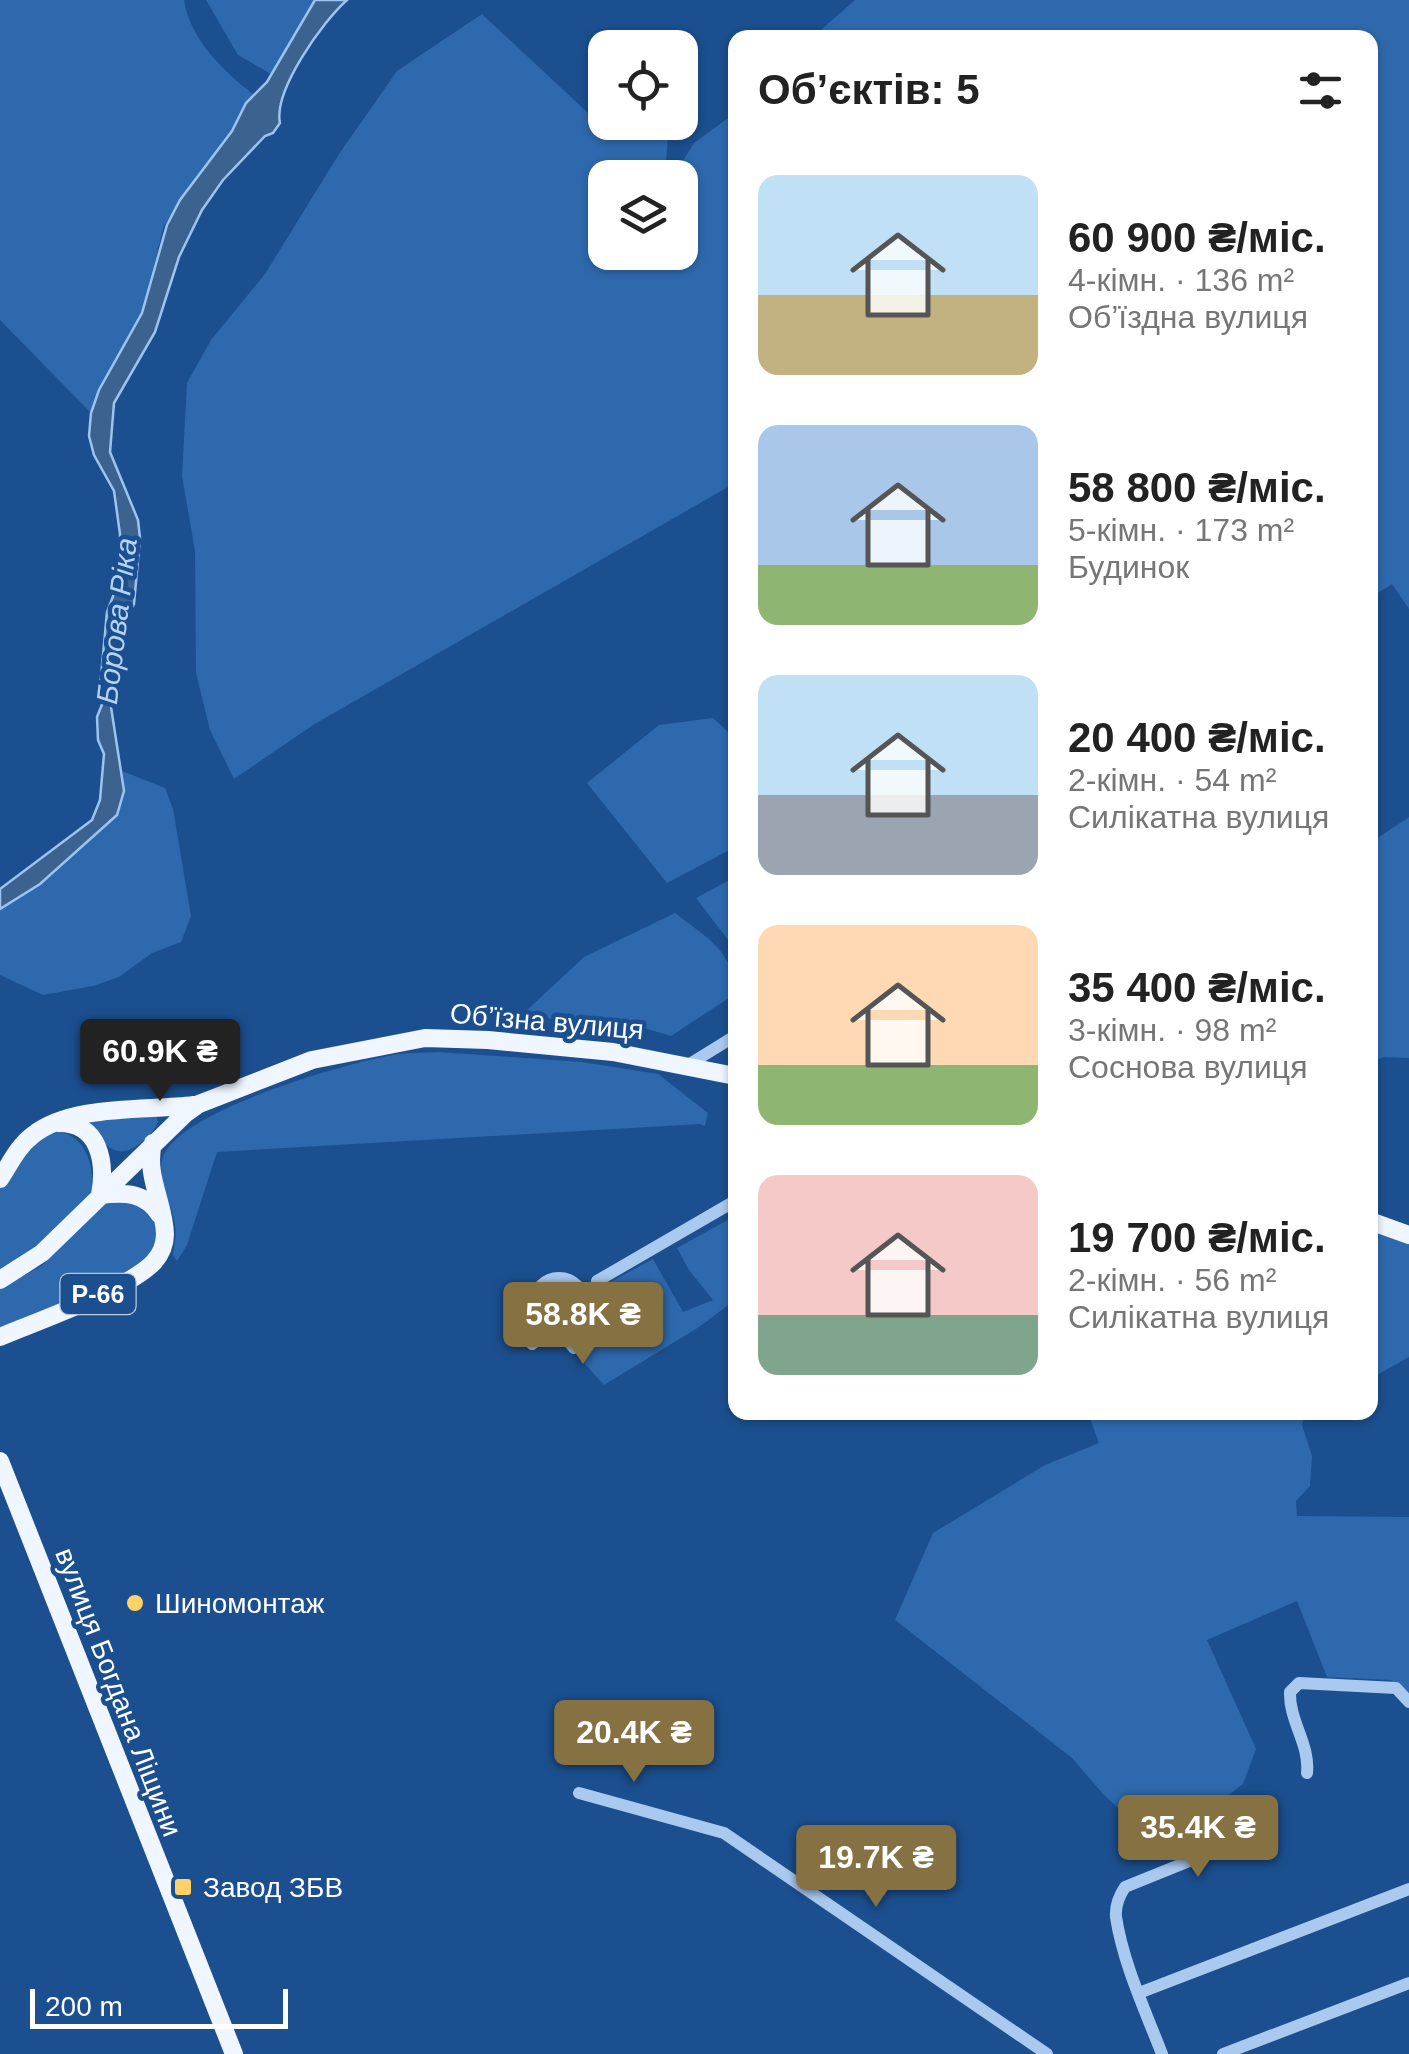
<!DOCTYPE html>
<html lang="uk">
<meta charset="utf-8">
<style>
:root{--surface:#fff;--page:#f6f6f6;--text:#222;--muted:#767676;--accent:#857141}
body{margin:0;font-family:Helvetica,sans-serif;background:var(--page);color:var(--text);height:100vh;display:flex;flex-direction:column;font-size:38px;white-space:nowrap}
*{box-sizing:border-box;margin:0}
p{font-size:32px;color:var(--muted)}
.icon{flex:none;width:55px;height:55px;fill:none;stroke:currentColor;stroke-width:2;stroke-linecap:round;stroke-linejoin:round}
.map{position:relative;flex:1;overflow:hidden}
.panel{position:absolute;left:728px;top:30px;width:650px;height:1390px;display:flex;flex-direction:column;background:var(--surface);border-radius:20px;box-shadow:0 2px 8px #0004}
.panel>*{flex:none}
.fabs{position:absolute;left:588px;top:30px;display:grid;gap:20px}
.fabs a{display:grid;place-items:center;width:110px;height:110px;border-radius:20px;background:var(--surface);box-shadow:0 2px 8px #0004;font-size:50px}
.scale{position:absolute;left:30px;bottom:25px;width:258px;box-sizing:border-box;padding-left:10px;border:5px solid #fff;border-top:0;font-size:28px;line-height:35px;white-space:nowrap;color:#fff;-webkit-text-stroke:8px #1b4f8f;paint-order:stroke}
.price{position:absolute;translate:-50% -85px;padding:0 22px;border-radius:10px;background:var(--accent);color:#fff;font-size:32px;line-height:65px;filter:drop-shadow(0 2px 5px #0008)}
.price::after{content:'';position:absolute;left:50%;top:60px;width:30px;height:22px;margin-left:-15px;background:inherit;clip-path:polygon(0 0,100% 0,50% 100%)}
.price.current{background:#222;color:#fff}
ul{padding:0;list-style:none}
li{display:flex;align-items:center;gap:30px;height:250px;padding:0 30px}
li span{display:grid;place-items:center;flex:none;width:280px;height:200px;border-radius:20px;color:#555}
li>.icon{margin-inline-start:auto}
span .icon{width:120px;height:120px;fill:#fffc;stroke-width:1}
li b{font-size:42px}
h2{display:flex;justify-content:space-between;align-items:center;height:120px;padding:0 30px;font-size:42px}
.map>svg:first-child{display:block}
</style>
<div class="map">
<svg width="1409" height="2054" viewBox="0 0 1409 2054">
<rect width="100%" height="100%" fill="#1b4f8f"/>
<!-- green -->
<path fill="#2e69ad" d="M0,0h184c6,39 39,71 69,94l-21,37 -68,94 -22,88 -43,77 -8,23 -91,-93z
M206,0h109l-44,74 -33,-19z
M855,0h554v609l-17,-25 -22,14v-560l-147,-1 5,-5 -8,6 -407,-1z
M482,14l106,99 17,-21v30l64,1 -4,54 -60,1v74h75v-74l-7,-1 21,-34 41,-30v370l-422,242 -79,54 -24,-49 -14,-57 -1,-122 -13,-75 5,-93 24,-43 54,-66 74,-120 58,-83z
M713,718l22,20v109l-68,36 -80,-100 72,-58z
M122,771l43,17 8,21 18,107 -10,26 -29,11 -33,24 -26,9 -50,9 -43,-20v-66l40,-25 84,-93z
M1409,817v241l-25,-1 -14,5v-219z
M735,877v66l-7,-3 -32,-42z
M675,913c31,24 60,39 60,81l-64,42 -54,-16 -29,11 -62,-20 58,-54z
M438,1052l144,10 76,12 50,39 -3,13 -5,-2 -483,28 -30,93 -10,16 -4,-6c1,-10 4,-20 2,-30 -3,-22 -19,-46 -12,-68 16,-47 189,-96 236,-103 13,-2 26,-1 39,-2z
M156,1115l2,7c-4,9 -8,13 -15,19 -28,24 -39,1 -59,-19z
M48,1131c36,-2 47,32 44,61l-44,48 -48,32v-84l22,-33z
M131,1198l23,17 8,23 -15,28 -147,65v-42l43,-24 64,-64z
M735,1216v84l-36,27 -95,58 -19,-21 -2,-31 7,-27 11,-19 52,-28 30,53 30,-12 -24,-30 -12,-22z
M1370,1230l39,11v116l-39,22z
M541 1303a19 19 0 1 1 38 0a19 19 0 1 1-38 0Z
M1088,1413h217l-3,12 10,31 -2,30 -14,15 1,15 112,1v181l-18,-18 -64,-3 -30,-76 -90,39 49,109 -13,35 -84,63 -56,-53 -31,-36 -177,-138 38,-87 112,-68 54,-22z"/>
<!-- water -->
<path fill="#3c6290" stroke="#9cc4f0" stroke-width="2.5" d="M315,0h32c-24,21 -74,91 -67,123l-7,10 -8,3 -42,44 -21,30 -23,47 -24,75 -41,71 -4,49 28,68 2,18 -6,66 -14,23 -9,80 13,84 -7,24 -77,69 -40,25v-20l92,-69 8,-20 4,-46 -6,-14 -1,-23 6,-15 -3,-15 7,-75 13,-34v-44l-6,-43 -20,-36 -5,-19 2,-23 8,-23 43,-77 25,-88 13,-25 52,-69 14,-28 21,-21z"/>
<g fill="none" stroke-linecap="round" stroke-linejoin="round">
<!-- minor -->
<path stroke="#a9c9ee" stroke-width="12" d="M688,1065l47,-29
M534 1303a25 25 0 1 1 50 0a25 25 0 1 1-50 0Z
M597,1281l138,-80
M519,1324l23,-3
M559,1329l15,19 5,-28
M532,1344l21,-17
M1307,1773c3,-29 -18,-52 -17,-81l9,-9 97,5 13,14
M579,1793l145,40 323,221
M1139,1993l270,-104
M1162,2054c-17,-44 -39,-91 -46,-137 -1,-11 3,-21 9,-30l136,-55
M1223,2054l186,-71"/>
<!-- major -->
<path stroke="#f0f6ff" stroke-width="18" d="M58,1123c42,-1 48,40 42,72
M0,1179c10,-15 18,-33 33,-44 39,-31 113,-24 161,-30
M100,1195c25,-3 45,-3 60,20
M1370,1221l39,14
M0,1280l42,-27 143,-139 14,-10 113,-44 113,-22 63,2 125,12 122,24
M0,1337c38,-16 127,-47 154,-75 7,-8 11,-17 11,-28 -1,-32 -20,-58 -12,-91
M0,1461l234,593"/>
</g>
<!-- markers -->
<g fill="#ffd166" stroke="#1b4f8f" stroke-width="4">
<circle cx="135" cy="1603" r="10"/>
<rect x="173" y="1877" width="20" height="20" rx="5"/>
</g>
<g text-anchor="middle" stroke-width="9" stroke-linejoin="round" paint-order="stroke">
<!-- shield labels -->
<rect fill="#1b4f8f" stroke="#bbcadd" stroke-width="2.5" x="60.5" y="1274" width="75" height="40" rx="8"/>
<g font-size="25" font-weight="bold" fill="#fff">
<text x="98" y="1303">Р-66</text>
</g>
<!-- street labels -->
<g font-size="28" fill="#fff" stroke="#1b4f8f">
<text transform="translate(547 1021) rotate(5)" y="10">Об’їзна вулиця</text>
<text transform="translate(119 1692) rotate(69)" y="10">вулиця Богдана Ліщини</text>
</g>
<!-- poi labels -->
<g font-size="28" fill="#fff" stroke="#1b4f8f" text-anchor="start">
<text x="155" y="1613">Шиномонтаж</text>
<text x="203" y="1897">Завод ЗБВ</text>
</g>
<!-- water labels -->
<g font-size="30" font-style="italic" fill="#b5d3f5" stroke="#1b4f8f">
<text transform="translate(117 621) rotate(-83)" y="10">Борова Ріка</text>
</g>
</g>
</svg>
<div class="fabs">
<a><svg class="icon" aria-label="locate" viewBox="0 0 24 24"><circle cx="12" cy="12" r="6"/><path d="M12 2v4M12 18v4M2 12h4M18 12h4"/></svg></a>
<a><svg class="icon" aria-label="layers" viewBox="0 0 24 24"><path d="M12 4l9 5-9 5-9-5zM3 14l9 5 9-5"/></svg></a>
</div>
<div class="scale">200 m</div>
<b class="price current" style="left:160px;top:1104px">60.9K ₴</b>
<b class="price" style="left:583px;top:1367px">58.8K ₴</b>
<b class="price" style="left:634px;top:1785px">20.4K ₴</b>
<b class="price" style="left:1198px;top:1880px">35.4K ₴</b>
<b class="price" style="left:876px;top:1910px">19.7K ₴</b>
<section class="panel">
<h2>Об’єктів: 5<svg class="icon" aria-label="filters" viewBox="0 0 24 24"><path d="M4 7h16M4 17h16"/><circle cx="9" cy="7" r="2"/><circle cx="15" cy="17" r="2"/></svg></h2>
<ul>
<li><span style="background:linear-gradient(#bfe0f5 60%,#c2b280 0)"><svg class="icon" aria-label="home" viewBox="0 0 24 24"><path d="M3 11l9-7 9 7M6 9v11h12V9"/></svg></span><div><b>60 900 ₴/міс.</b><p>4-кімн. · 136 m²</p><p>Об’їздна вулиця</p></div></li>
<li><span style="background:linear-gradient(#a9c7e8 70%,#8fb573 0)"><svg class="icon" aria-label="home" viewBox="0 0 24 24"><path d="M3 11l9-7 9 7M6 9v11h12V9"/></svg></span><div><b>58 800 ₴/міс.</b><p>5-кімн. · 173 m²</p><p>Будинок</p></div></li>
<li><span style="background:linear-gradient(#bfe0f5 60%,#9aa5b1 0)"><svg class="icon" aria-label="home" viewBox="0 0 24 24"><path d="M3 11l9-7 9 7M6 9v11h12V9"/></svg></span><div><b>20 400 ₴/міс.</b><p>2-кімн. · 54 m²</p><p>Силікатна вулиця</p></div></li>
<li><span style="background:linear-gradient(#ffd9b3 70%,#8fb573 0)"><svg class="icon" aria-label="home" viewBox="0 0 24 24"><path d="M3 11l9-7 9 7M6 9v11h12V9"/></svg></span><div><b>35 400 ₴/міс.</b><p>3-кімн. · 98 m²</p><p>Соснова вулиця</p></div></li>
<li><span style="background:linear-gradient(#f6c9c9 70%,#7fa58c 0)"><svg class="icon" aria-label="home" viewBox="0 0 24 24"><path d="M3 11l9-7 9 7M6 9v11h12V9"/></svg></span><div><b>19 700 ₴/міс.</b><p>2-кімн. · 56 m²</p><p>Силікатна вулиця</p></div></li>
</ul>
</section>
</div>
